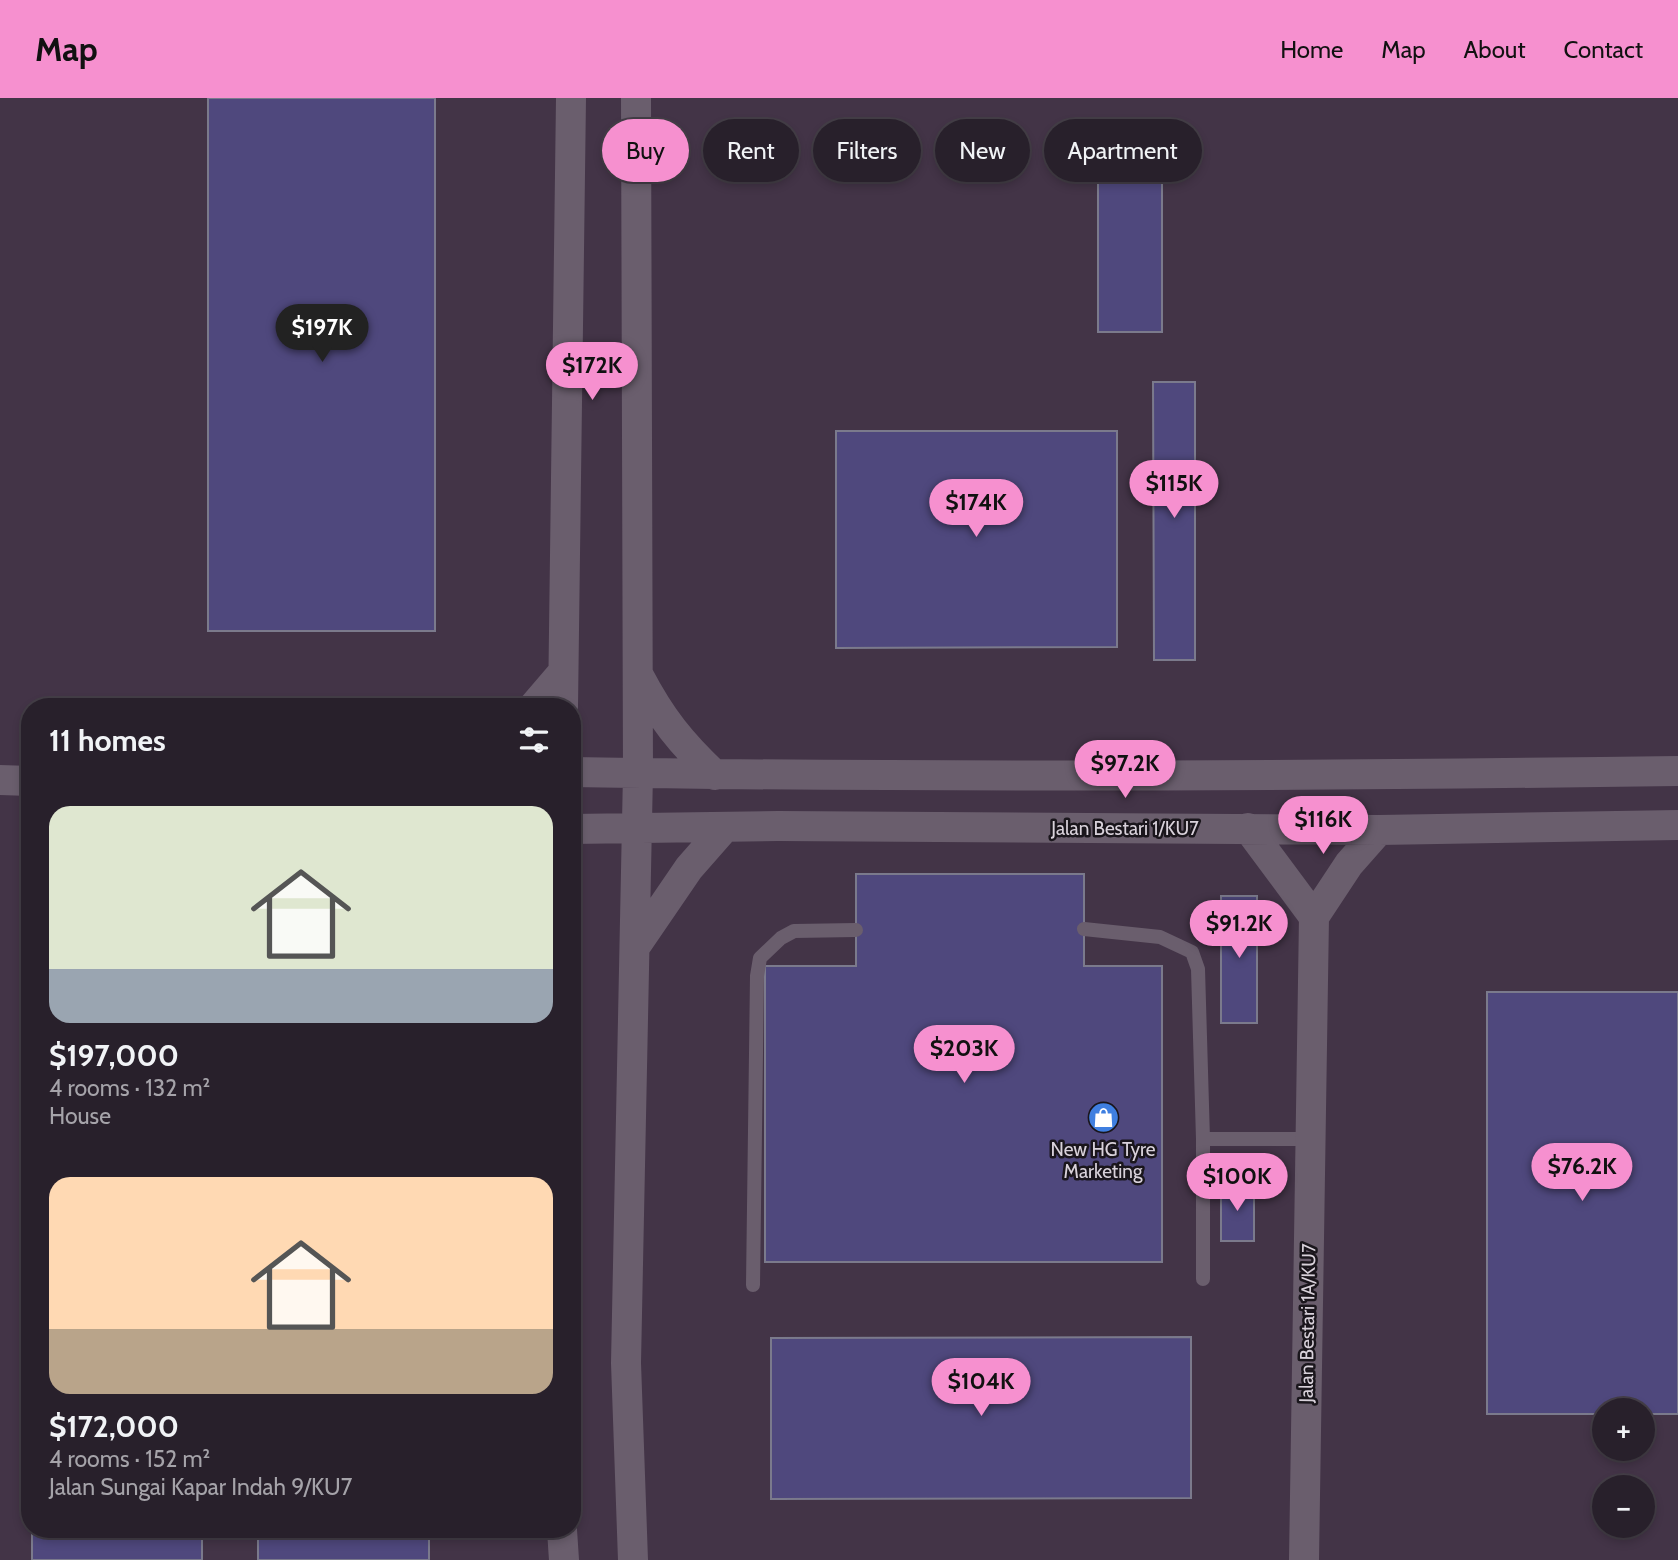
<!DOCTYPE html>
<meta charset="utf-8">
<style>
:root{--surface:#28202b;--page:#302833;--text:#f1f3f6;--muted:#a5a3a9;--line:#443e47;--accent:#f690cf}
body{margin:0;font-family:Cabin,sans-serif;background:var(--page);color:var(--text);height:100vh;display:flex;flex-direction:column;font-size:26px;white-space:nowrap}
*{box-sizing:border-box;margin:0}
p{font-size:23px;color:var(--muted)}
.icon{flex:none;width:38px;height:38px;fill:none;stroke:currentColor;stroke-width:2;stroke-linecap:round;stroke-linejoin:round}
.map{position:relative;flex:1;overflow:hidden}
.sheet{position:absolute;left:21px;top:600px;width:560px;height:840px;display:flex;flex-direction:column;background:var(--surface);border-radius:28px;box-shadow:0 4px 10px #0003,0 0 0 2px var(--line)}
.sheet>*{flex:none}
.guide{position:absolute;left:602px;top:21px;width:665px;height:63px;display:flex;gap:14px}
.tools{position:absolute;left:1592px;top:1300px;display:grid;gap:14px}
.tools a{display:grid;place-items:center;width:63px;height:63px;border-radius:50%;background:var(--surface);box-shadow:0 4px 10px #0003,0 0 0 2px var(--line);font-size:35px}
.price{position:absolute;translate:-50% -60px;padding:0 16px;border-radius:24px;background:var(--accent);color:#111;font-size:23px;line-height:46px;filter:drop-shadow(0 2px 4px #0008)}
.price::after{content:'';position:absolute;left:50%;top:42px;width:21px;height:16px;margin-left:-10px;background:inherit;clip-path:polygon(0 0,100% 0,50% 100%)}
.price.on{background:#222;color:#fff}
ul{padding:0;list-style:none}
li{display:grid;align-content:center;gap:14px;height:371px;padding:0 28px}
li span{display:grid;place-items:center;height:217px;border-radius:21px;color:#555}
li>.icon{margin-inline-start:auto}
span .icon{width:126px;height:126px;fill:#fffc;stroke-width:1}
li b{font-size:30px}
h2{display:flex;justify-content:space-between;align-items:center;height:84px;padding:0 28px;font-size:30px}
.tag{padding:0 24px;border-radius:32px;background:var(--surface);box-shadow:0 4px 10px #0003,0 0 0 2px var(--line);font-size:24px;line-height:63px}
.tag.on{background:var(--accent);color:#111}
header{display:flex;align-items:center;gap:42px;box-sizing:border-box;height:98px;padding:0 35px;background:var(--accent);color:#111}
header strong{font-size:33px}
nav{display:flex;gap:38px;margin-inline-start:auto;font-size:24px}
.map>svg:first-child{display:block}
</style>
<header>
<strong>Map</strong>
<nav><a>Home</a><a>Map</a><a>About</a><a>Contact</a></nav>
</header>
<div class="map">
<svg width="1678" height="1462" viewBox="0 0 1678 1462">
<rect width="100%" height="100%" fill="#362b39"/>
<!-- built -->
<path fill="#433447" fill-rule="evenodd" d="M0,0h1678v1462h-1678zM30,609h542v823h-542zM1605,1312h38v39h-38zM1605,1390h38v38h-38z"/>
<!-- building -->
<path fill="#4f487d" stroke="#7b7a8c" stroke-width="2" d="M208,0h227v533h-227z
M1098,52h64v182h-64z
M1153,284h42v278h-41z
M836,333h281v216l-281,1z
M856,776h228v92h78v296h-397v-296h91z
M1221,798h36v127h-36z
M1487,894h191v422h-35v-4h-38v4h-118z
M1221,1088h33v55h-33z
M1191,1239v161l-420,1v-161z
M32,1432h170v30h-170z
M258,1432h171v30h-171z"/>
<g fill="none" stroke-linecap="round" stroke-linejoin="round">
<!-- lane -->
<path stroke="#6a5e6d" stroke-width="14" d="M1084,831l76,8 32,15 6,17 5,170h107
M1203,1181v-140
M753,1187l4,-309 3,-18 21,-20 13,-7 62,-1"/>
<!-- street -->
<path stroke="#6a5e6d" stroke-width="30" d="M639,578c22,42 42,67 76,99
M533,609l30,-35
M563,609l8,-609
M572,674c369,6 737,4 1106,-1
M0,682l30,1
M1248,730l66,89
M572,731l206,-3 601,4 299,-5
M635,849l54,-79 36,-41
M562,1432l2,30
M633,1462l-7,-197 12,-590 -2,-675
M1304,1462l10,-643 35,-53 30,-34"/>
</g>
<!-- icons -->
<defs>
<symbol id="shop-disc" viewBox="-11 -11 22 22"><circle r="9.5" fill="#3f7fe0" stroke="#1a161c"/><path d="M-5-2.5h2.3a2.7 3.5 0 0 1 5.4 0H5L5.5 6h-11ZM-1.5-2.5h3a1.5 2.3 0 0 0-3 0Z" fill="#fff"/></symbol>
</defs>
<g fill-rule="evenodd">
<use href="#shop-disc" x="1086" y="1002" width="35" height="35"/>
</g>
<g text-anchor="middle" stroke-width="5" stroke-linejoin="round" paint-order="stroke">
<!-- street labels -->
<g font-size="19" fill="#d9d2db" stroke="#1a161c">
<text x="1125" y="737">Jalan Bestari 1/KU7</text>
<text transform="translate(1307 1225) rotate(-89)" y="7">Jalan Bestari 1A/KU7</text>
</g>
<!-- poi labels -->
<g font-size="19" fill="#d9d2db" stroke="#1a161c">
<text x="1103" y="1058">New HG Tyre<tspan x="1103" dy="22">Marketing</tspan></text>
</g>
</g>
</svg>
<div class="tools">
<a>+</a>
<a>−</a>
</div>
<b class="price on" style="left:322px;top:266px">$197K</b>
<b class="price" style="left:592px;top:304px">$172K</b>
<b class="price" style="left:1174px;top:422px">$115K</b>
<b class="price" style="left:976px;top:441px">$174K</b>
<b class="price" style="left:1125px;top:702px">$97.2K</b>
<b class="price" style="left:1323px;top:758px">$116K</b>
<b class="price" style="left:1239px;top:862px">$91.2K</b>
<b class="price" style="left:964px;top:987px">$203K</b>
<b class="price" style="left:1582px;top:1105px">$76.2K</b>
<b class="price" style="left:1237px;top:1115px">$100K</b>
<b class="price" style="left:981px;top:1320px">$104K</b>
<div class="guide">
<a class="tag on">Buy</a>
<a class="tag">Rent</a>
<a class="tag">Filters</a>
<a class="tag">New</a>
<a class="tag">Apartment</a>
</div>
<section class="sheet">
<h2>11 homes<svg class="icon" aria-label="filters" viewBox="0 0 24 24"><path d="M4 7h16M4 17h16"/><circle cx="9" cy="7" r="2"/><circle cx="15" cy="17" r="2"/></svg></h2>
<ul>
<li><span style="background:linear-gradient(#dfe7d0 75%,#9aa5b1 0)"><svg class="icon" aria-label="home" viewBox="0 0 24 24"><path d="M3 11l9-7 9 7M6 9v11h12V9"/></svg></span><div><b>$197,000</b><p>4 rooms · 132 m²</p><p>House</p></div></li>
<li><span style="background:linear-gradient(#ffd9b3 70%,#b9a48a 0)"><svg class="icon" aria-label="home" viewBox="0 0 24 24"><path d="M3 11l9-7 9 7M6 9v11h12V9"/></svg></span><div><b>$172,000</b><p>4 rooms · 152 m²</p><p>Jalan Sungai Kapar Indah 9/KU7</p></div></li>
</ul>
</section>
</div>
